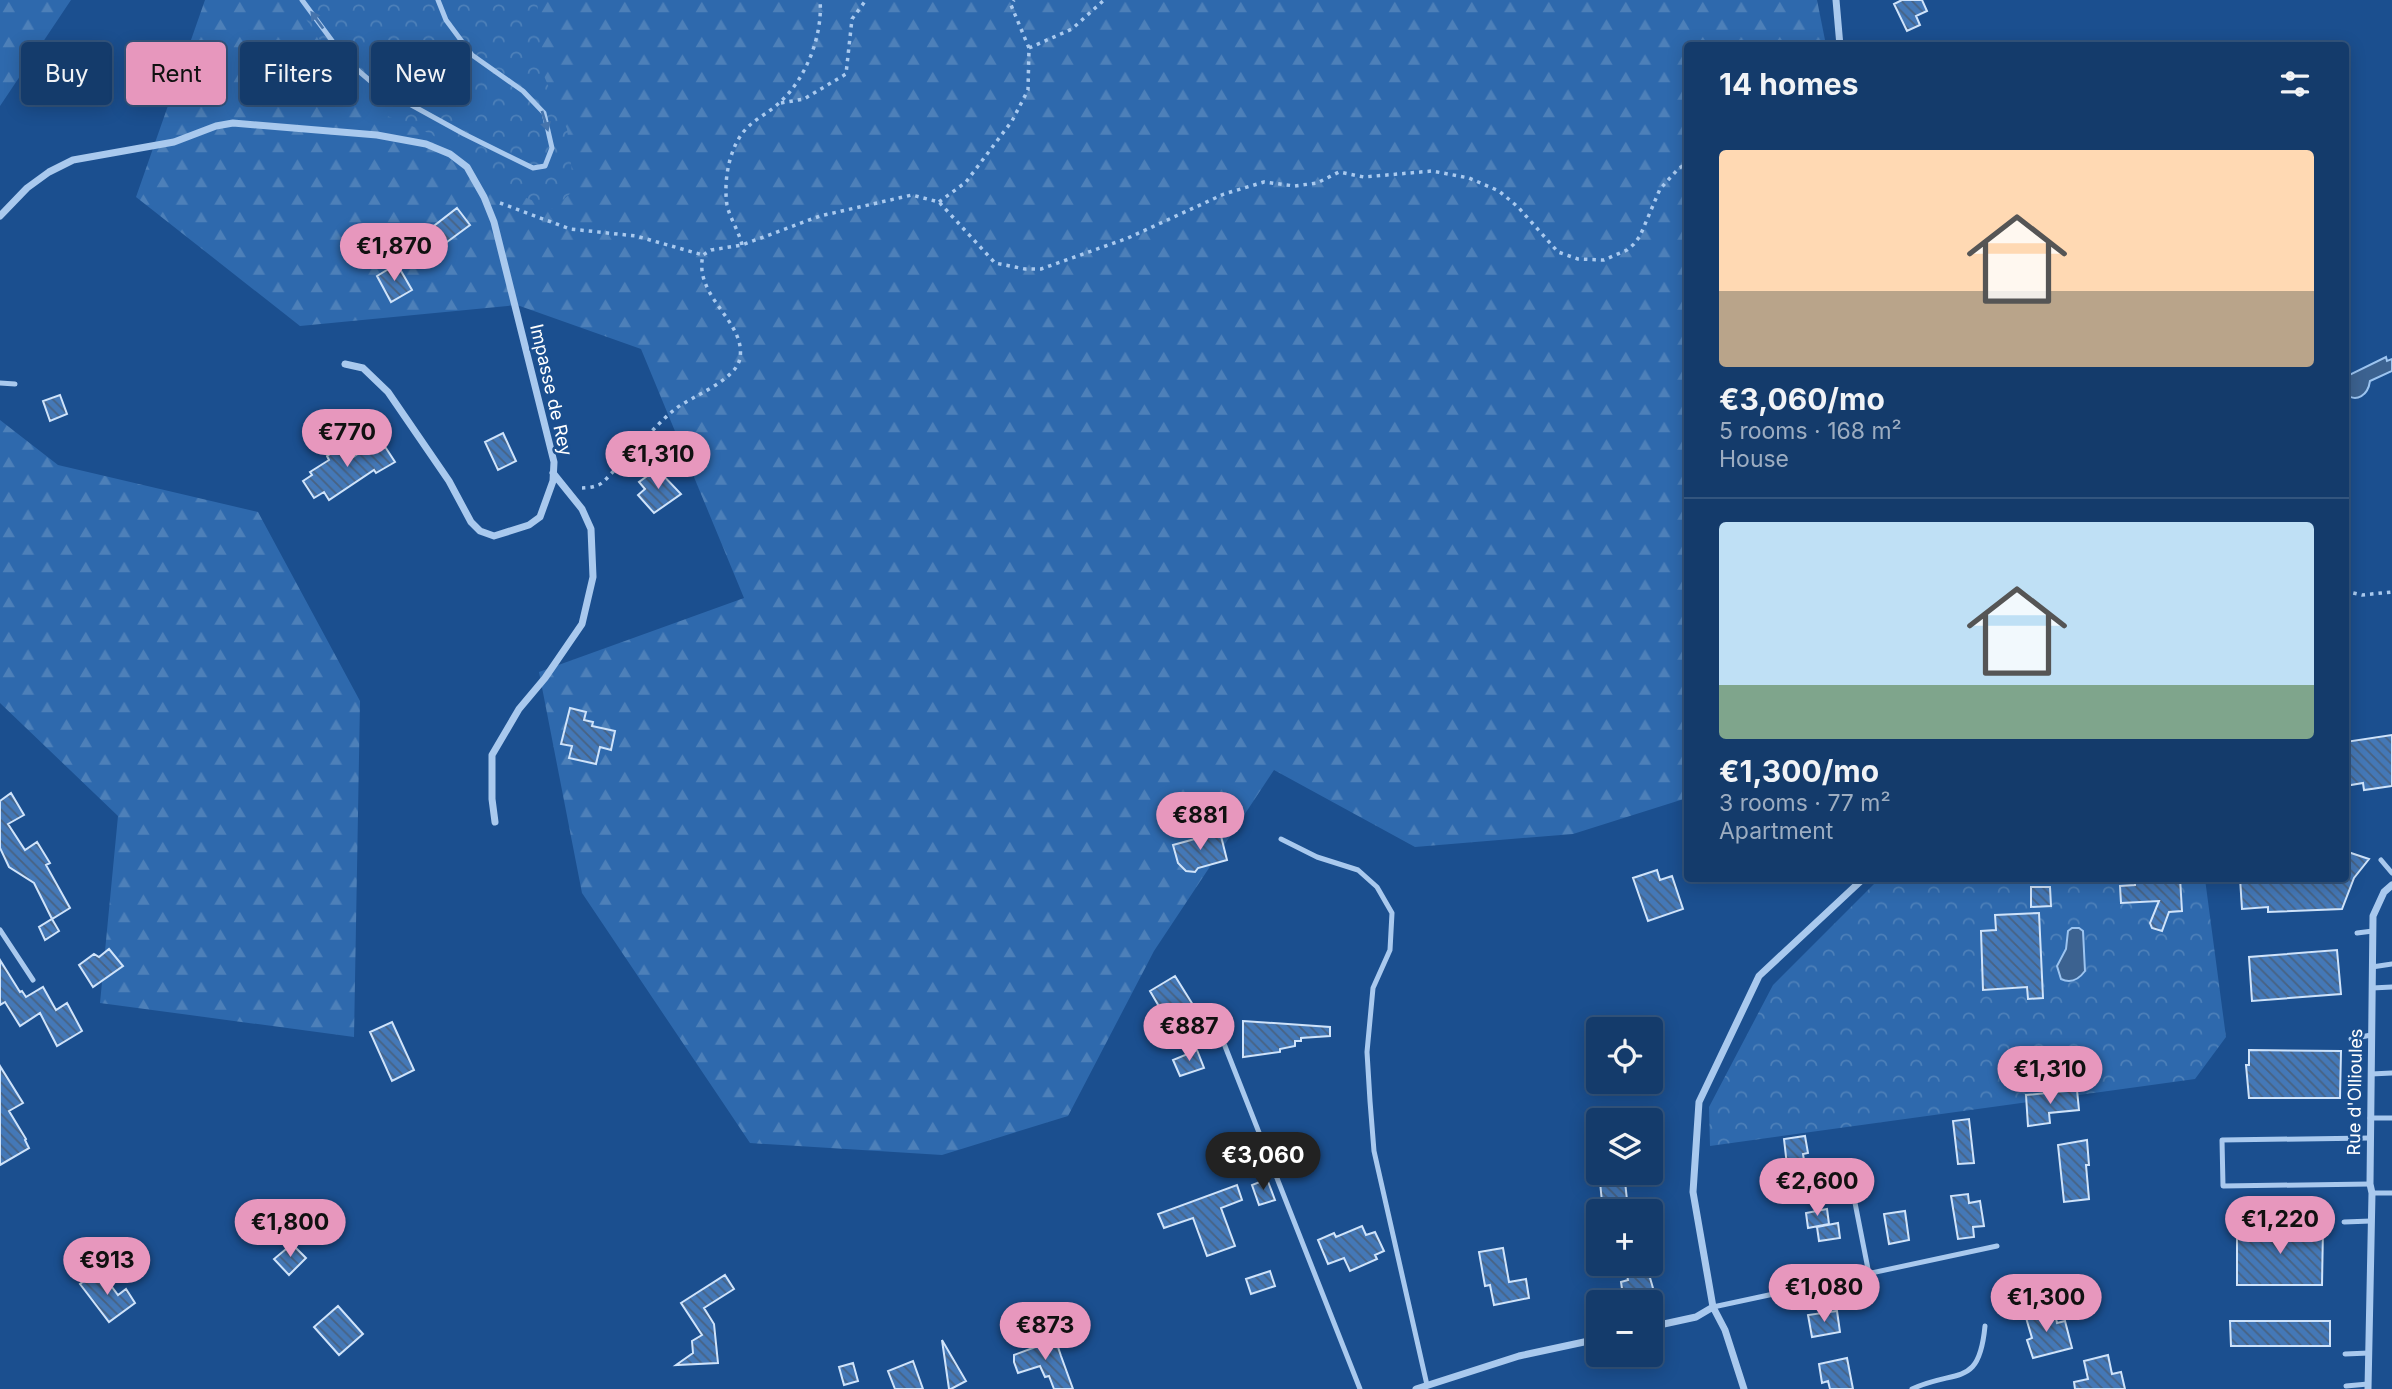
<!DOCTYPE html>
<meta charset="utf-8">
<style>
:root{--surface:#143b6b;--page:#214673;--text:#f1f3f6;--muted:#9dadc1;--line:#33557e;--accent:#e797bd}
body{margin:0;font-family:Inter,sans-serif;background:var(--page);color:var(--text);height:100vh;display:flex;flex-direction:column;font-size:26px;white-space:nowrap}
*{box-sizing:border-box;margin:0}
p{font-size:23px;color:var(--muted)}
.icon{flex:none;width:38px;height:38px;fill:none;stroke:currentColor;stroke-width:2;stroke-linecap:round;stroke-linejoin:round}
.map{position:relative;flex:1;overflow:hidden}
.sheet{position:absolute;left:1684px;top:42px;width:665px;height:840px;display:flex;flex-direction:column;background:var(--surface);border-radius:7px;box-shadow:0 4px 18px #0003,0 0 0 2px var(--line)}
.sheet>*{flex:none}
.guide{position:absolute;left:21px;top:42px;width:665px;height:63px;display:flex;gap:14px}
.buttons{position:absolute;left:1586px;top:1017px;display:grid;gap:14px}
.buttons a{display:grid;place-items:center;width:77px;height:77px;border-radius:7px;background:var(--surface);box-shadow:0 4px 18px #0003,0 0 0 2px var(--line);font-size:35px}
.price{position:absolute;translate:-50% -60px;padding:0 16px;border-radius:24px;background:var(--accent);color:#111;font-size:23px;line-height:46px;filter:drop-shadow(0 2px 4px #0008)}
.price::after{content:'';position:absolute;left:50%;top:42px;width:21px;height:16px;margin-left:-10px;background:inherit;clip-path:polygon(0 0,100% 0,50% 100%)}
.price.selected{background:#222;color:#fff}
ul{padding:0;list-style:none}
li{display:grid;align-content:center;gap:14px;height:371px;padding:0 35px}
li+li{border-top:2px solid var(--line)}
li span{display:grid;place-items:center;height:217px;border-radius:7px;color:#555}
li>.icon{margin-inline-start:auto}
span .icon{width:126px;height:126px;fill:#fffc;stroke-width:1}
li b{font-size:30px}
h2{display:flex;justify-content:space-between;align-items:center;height:84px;padding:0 35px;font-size:30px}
.pill{padding:0 24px;border-radius:7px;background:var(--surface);box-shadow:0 4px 18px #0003,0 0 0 2px var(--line);font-size:24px;line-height:63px}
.pill.selected{background:var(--accent);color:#111}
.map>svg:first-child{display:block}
</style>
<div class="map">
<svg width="2392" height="1389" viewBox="0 0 2392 1389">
<defs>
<pattern id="forest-firs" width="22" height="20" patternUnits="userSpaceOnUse" patternTransform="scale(1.75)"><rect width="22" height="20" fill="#2e69ad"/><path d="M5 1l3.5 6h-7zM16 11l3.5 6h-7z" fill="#4d80b9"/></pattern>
<pattern id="park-crowns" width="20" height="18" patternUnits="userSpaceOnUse" patternTransform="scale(1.75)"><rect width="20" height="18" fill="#2e69ad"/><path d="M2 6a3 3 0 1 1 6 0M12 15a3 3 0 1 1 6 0" fill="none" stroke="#4d80b9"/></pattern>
<pattern id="building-back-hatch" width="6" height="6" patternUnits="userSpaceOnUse" patternTransform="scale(1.75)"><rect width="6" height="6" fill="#4478b7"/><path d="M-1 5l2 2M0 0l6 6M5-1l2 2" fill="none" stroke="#486282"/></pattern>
</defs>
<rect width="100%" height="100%" fill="#1b4f8f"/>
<!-- forest -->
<path fill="url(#forest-firs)" d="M0,0h71l-71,106z
M205,0h1612l9,45 -139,1v752l-114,36 -158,13 -141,-77 -120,181 -86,165 -126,39 -192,-12 -168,-250 -43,-221 205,-74 -103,-249 -124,-44 -217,21 -164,-129z
M0,420l58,45 200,47 102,189 -6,336 -254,-34 18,-187 -118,-113z"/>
<!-- park -->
<path fill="url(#park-crowns)" d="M293,0h244l7,76 23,53 7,61 -21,19 -53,-22 -41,-34 -28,-19 -51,-21 -33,-33z
M1879,879h326l21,158 -31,42 -485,67 -1,-39 64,-122z"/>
<!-- water -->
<path fill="#3c6290" stroke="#9cc4f0" stroke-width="2" d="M2386,357l1,4 5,-2v12l-22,10c-2,14 -13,22 -25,13v-17z
M2072,928h7l4,3 2,40c-6,8 -14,13 -24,8l-4,-13 9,-17 2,-18z"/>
<!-- building -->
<path fill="url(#building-back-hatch)" stroke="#cfe3fa" stroke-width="2" d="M1902,0h20l5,11 -11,5 4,9 -13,6 -13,-27z
M457,208l13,17 -27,20 -13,-16z
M397,264l15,26 -21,12 -14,-26z
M60,395l7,19 -17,7 -7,-20z
M503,433l13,28 -18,9 -13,-28z
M380,439l15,23 -19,11 -2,-3 -45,30 -5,-8 -10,6 -11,-17 9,-6 -2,-3 19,-12 -2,-4 18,-11 8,12z
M657,469l24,25 -27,19 -16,-18 7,-6 -6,-7z
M570,708l16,4 -2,8 9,2 -1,4 23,5 -4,19 -11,-3 -4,17 -27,-6 3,-12 -11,-2z
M2392,735v51l-28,4 -1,-7 -18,3v-44z
M11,793l13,22 -16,9 17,26 12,-8 13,21 -4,2 24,43 -18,11 -18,-36 -25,-16 -9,-19v-47z
M1220,832l7,28 -29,8 -3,4 -9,-1 -8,-8 -5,-18z
M2345,851l24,8 -15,19 -12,31 -74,3v-5l-26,2 -2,-31h105z
M1657,870l3,10 12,-4 11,33 -35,12 -15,-43z
M2135,878h45l2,33 -13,1 -7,19 -10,-3 -2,-5 9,-22 -38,2 -1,-17 15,-1z
M2031,887h19l1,19 -20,1z
M2039,913l4,85 -15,1 -1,-12 -44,3 -2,-59 15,-1 -1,-15z
M52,919l7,12 -14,9 -6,-13z
M109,949l14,17 -30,21 -14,-22 15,-11 5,3z
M2337,950l4,44 -89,7 -3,-44z
M0,960l20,32 2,-1 4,6 17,-10 13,23 11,-7 15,28 -25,15 -17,-33 -20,13 -15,-24 -5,3z
M1175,976l38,61 -14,8 -22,-37 -13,7 -14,-24z
M1243,1021l87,6v9l-29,2v3h-6v5l-15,3v3l-37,5z
M392,1022l22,48 -22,11 -22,-49z
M1197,1050l7,18 -24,8 -7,-16z
M2249,1050l92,1 -1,47h-91l-3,-33h3z
M0,1066l23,37 -14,8 17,28 -1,1 4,8 -29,17z
M2077,1090l2,20 -30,3 1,10 -22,3 -2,-31z
M1969,1119l5,44 -16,1 -5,-43z
M1805,1136l3,17 -5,1 3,18 -18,2 -4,-35z
M2087,1140l2,25h-3l3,34 -25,3 -6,-57z
M1599,1172h25l3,28 -25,2z
M1267,1179l8,21 -16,5 -7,-20z
M1237,1185l5,15 -21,8 14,38 -28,10 -14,-38 -29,10 -6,-14z
M1968,1194l1,9 11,-2 4,25 -11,1 1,10 -16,2 -7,-43z
M1827,1209l2,15 -21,4 -2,-15z
M1905,1211l4,29 -20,4 -5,-30z
M1838,1223l2,15 -21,3 -2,-14z
M1362,1226l4,9 9,-3 9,19 -9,4 2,4 -27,12 -6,-13 -16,6 -10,-24 16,-7 2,4z
M2237,1227l86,1 -1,57h-85z
M292,1244l14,14 -17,17 -15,-16z
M1503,1248l6,34 17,-3 3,19 -35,7 -4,-20 -5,1 -6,-34z
M1646,1264l11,38h-33l-3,-20 7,-2 -3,-14z
M1270,1271l5,15 -24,8 -5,-15z
M96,1272l6,10 4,-3 12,16 8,-6 9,14 -26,19 -29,-38z
M725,1275l9,14 -30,19 10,16 4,39 -42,2 17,-12 -1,-12 10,-6 -21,-32z
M338,1306l25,28 -24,21 -25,-28z
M2039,1307l3,10 13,-3 2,9 8,-2 7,27 -39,10 -6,-18 5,-2 -8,-27z
M1837,1311l3,21 -28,5 -4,-22z
M2230,1321h100v25h-99z
M1054,1335l7,21 12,33h-19l-5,-13 -4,1 -5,-11 -22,7 -4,-11v-7l24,-9 -1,-5z
M942,1340l24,41 -15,8h-2z
M2108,1355l4,19 9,-2 4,17h-50l-1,-7 14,-3 -4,-18z
M1847,1358l6,31h-23l-2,-8 -6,2 -3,-19z
M913,1361l10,28h-28l-7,-18z
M853,1363l5,18 -14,4 -5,-18z"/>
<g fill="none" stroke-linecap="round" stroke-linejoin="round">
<!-- path -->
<path stroke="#a9c9ee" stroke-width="3.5" stroke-dasharray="3.5 5" stroke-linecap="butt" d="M1029,48l43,-19 32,-29
M781,103l23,-4 42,-25 6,-55 14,-19
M939,202l27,-20 46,-61 16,-31 1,-42 -18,-43 3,-5
M500,203l70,26 66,7 67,19
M742,245c-3,-14 -12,-26 -15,-40 -4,-26 3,-63 23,-80 9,-8 21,-14 30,-23 26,-23 43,-67 40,-102
M582,488c5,0 12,-1 16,-3 6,-2 11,-10 16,-14 20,-18 40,-45 60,-61 17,-14 62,-29 66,-52 6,-37 -47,-61 -37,-103l8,-5 31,-5 78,-29 92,-21 27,7 56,61 30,6h16l87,-31 96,-44 40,-12 31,4 22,-3 22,-11 25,5 68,-6 37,7 30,13 19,16 40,45 20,7 26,1 23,-10 7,-6 6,-8 20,-47 19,-21 8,-4
M2345,591l17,4 30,-3"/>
<!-- service -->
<path stroke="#a9c9ee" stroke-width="5" d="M302,0l45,61 28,24 89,49 69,34 12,-2 7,-18 -8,-35 -21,-22 -51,-36 -26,-35 -8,-20
M0,383l15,1
M1281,839l36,18 41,13 19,17 15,26 -2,37 -17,38 -6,64 3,49 4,50 53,234
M2381,860l11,13
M0,930l33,50
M2357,933l16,-2
M2372,967l20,-3
M2372,988l20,-1
M1221,1036l139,353
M2351,1039l20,-4
M2371,1074l21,-1
M2370,1118h22
M1847,1162l22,112
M2370,1184l-147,2 -1,-46 148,-2
M2372,1193h20
M2344,1222l27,-1
M1713,1307l284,-61
M2345,1354l24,-1
M2346,1386l22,-2
M1912,1389c45,-21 67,0 73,-63"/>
<!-- minor -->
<path stroke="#a9c9ee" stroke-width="7" d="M1836,0l4,46
M0,216l27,-28 22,-16 24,-12 101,-18 42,-16 17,-3 144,12 49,9 24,10 17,13 17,30 10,25 60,240 -1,19 -13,36 -11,8 -35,11 -14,-5 -9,-9 -22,-41 -61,-89 -25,-24 -18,-4
M495,822l-3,-23v-44l27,-46 26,-31 37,-54 11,-47 -2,-48 -9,-20 -29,-36
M1650,1327l46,-10 17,-10
M1416,1389l103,-33 79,-17
M1744,1389l-19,-59 -12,-23 -20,-115 6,-90 60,-126 105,-98
M2368,1389l4,-196 -2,-9 3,-268 11,-24 8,-7"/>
</g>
<!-- one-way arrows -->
<defs><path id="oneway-solid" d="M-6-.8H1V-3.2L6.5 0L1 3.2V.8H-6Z" transform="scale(1.75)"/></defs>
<g fill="#4674ac">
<use href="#oneway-solid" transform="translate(317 20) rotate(-126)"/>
<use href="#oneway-solid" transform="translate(545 121) rotate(73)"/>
</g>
<g text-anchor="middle" stroke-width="5" stroke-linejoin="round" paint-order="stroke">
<!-- street labels -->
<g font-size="18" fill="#fff" stroke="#1b4f8f">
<text transform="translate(551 390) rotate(77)" y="6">Impasse de Rey</text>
<text transform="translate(2355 1092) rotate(-89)" y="6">Rue d'Ollioules</text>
</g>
</g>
</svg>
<div class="buttons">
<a><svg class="icon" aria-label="locate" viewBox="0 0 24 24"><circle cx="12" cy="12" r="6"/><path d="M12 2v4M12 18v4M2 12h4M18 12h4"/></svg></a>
<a><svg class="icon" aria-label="layers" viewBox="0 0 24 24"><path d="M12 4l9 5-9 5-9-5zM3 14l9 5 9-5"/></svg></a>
<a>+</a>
<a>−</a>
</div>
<b class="price" style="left:394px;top:283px">€1,870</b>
<b class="price" style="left:347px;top:469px">€770</b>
<b class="price" style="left:658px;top:491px">€1,310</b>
<b class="price" style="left:1200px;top:852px">€881</b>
<b class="price" style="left:1189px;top:1063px">€887</b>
<b class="price" style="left:2050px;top:1106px">€1,310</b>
<b class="price selected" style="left:1263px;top:1192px">€3,060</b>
<b class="price" style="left:1817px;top:1218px">€2,600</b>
<b class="price" style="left:2280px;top:1256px">€1,220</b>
<b class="price" style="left:290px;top:1259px">€1,800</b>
<b class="price" style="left:107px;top:1297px">€913</b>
<b class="price" style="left:1824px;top:1324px">€1,080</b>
<b class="price" style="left:2046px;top:1334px">€1,300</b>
<b class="price" style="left:1045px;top:1362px">€873</b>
<div class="guide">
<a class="pill">Buy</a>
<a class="pill selected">Rent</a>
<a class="pill">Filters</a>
<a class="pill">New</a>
</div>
<section class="sheet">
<h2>14 homes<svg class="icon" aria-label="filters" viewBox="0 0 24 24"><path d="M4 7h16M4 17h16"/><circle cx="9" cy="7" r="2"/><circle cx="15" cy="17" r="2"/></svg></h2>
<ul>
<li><span style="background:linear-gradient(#ffd9b3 65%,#b9a48a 0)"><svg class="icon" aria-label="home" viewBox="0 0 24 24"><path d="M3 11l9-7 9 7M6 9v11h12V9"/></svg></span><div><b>€3,060/mo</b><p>5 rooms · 168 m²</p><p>House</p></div></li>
<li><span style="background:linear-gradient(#bfe0f5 75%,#7fa58c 0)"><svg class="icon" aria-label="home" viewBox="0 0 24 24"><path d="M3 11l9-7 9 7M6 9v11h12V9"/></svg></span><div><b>€1,300/mo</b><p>3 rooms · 77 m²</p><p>Apartment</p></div></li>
</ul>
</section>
</div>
